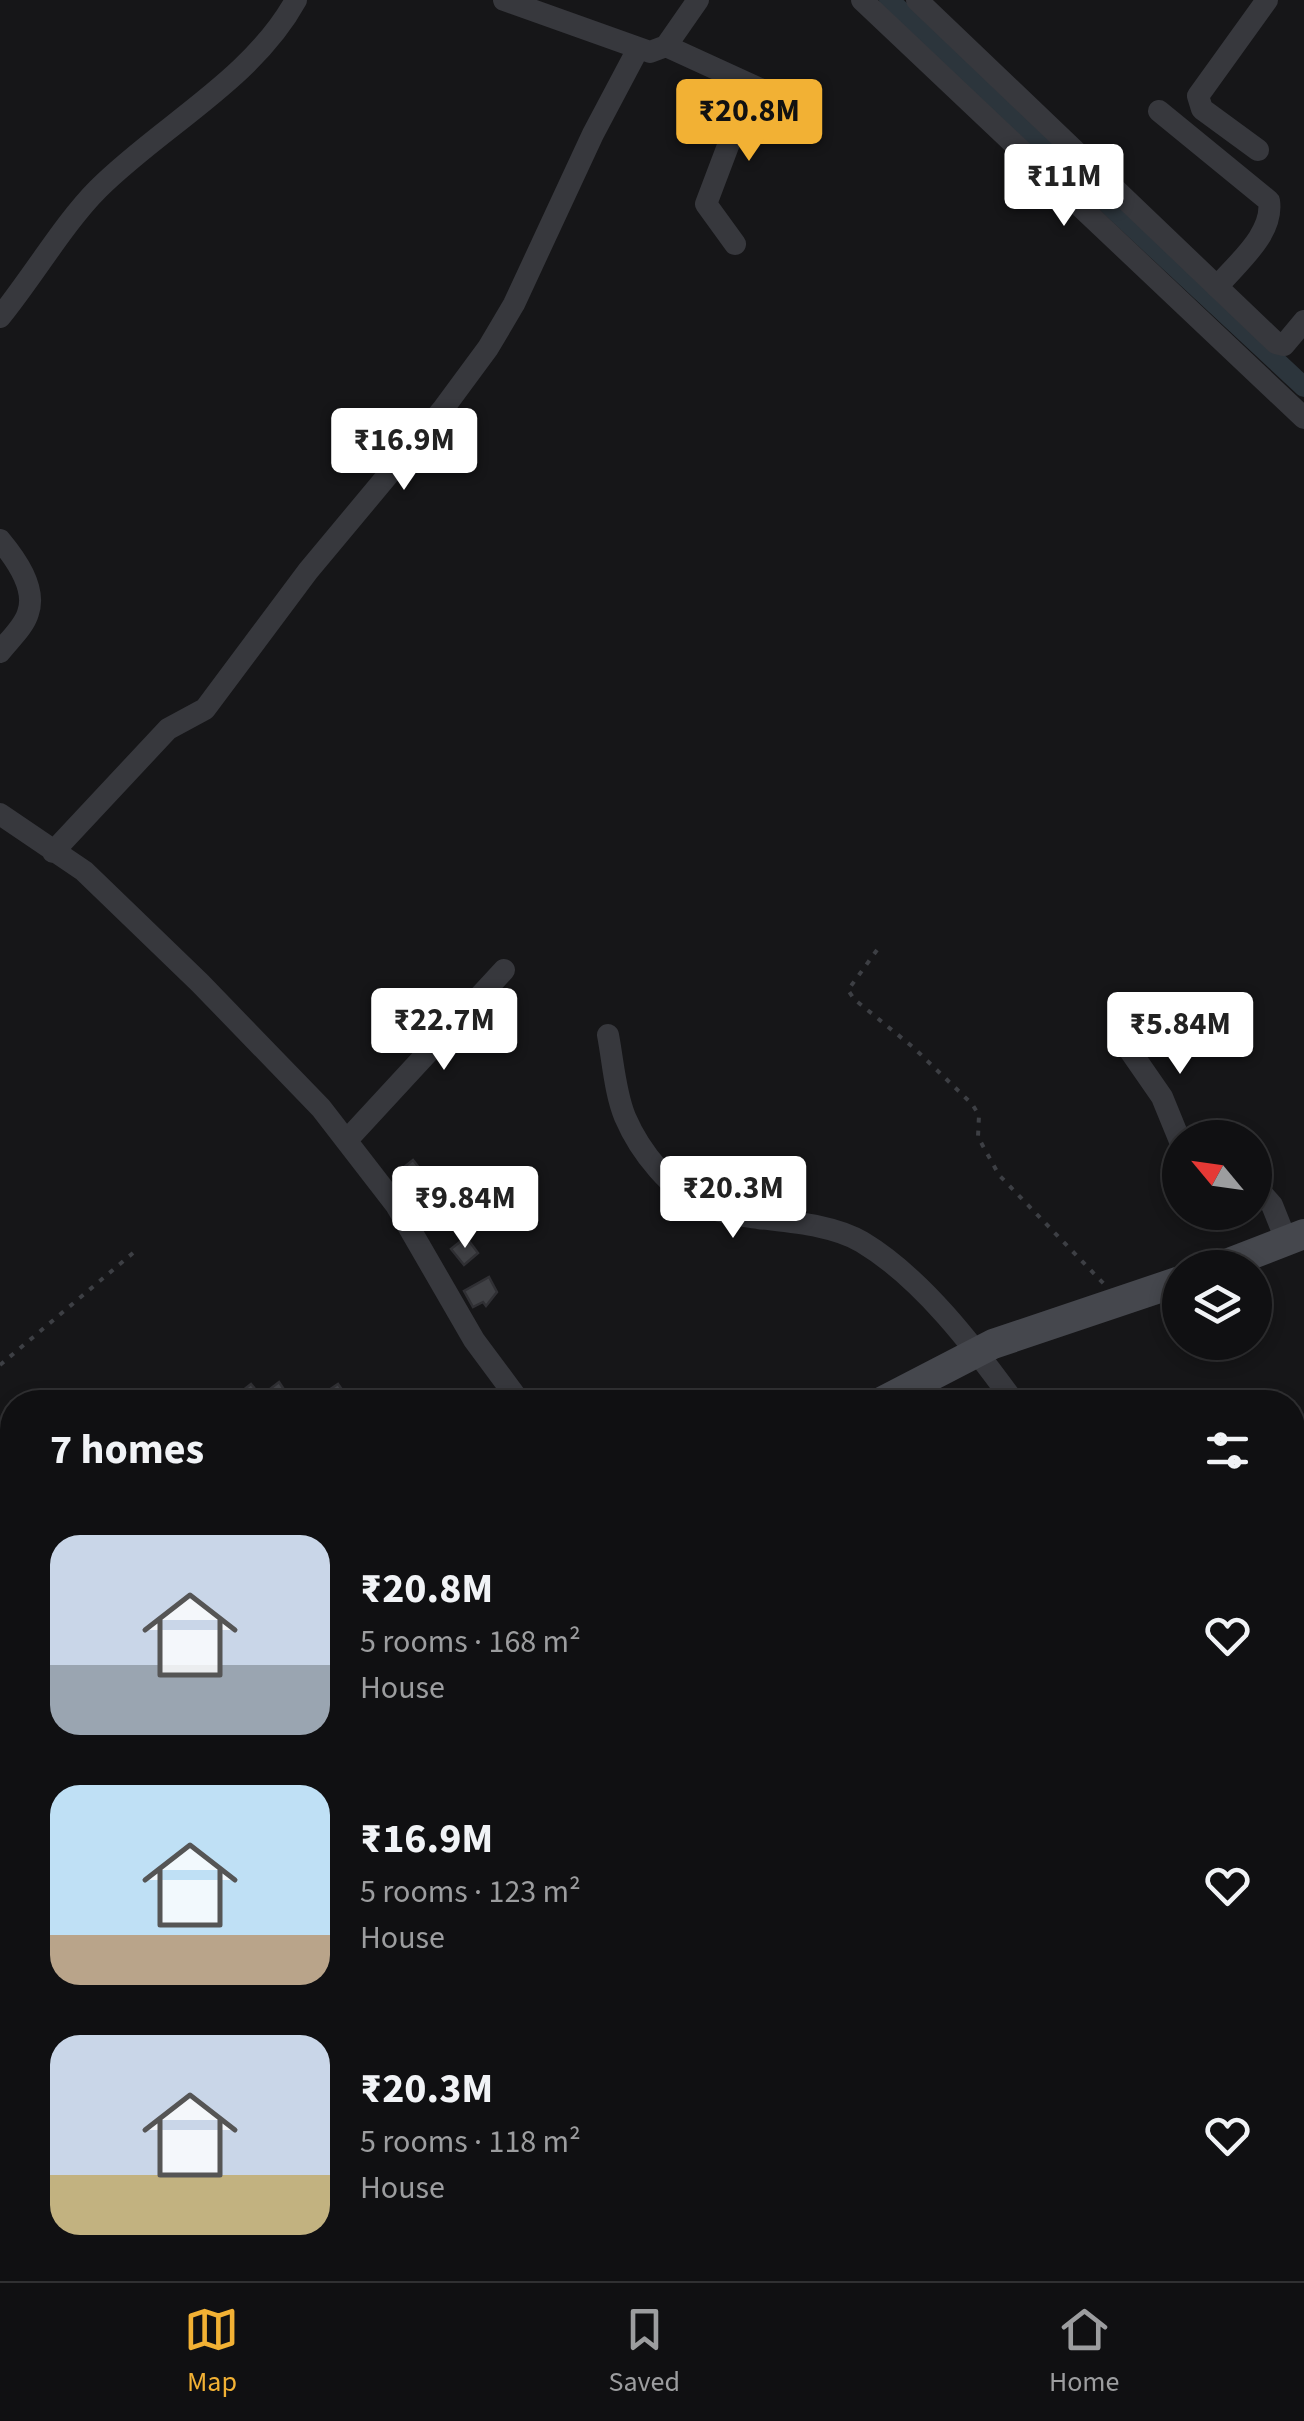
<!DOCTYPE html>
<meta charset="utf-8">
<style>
:root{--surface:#101012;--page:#19191b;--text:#f1f3f6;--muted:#9c9d9f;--line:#303032;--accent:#f2b134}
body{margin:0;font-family:"Source Sans 3",sans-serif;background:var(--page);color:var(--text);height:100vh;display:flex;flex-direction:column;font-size:38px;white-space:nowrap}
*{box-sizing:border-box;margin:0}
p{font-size:32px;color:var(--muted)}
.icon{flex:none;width:55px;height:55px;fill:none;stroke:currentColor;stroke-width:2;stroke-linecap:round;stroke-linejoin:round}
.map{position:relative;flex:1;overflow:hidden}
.details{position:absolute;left:0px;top:1390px;width:1305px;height:892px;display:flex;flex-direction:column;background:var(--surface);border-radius:40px 40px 0 0;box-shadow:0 5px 15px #0003,0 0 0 2px var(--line)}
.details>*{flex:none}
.needle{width:65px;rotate:299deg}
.fabs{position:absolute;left:1162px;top:1120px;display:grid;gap:20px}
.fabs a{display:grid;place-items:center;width:110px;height:110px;border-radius:50%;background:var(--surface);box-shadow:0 5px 15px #0003,0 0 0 2px var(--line);font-size:50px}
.price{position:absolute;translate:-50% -85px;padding:0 22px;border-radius:10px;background:#fff;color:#222;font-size:32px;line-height:65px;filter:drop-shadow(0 2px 5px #0008)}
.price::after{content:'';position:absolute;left:50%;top:60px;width:30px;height:22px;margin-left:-15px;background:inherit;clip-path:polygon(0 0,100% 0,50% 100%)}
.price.current{background:var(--accent);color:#111}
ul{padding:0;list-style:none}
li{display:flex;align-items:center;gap:30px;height:250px;padding:0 50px}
li span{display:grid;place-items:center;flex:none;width:280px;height:200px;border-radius:30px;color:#555}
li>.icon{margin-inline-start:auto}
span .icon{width:120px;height:120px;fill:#fffc;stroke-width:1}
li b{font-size:42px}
h2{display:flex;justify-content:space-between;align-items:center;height:120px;padding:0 50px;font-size:42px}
.tabs{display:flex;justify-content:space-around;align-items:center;height:140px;border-top:2px solid var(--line);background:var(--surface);font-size:28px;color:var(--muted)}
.tabs a{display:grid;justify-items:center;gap:5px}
.tabs .current{color:var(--accent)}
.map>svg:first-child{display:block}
</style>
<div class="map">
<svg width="1304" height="2281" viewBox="0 0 1304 2281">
<rect width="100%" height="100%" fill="#161618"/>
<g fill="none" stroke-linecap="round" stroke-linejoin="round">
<!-- canal -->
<path stroke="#2c353c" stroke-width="20" d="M889,0l415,387"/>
</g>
<!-- building -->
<path fill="#404145" stroke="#303034" stroke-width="2.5" d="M413,1160l15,19 -20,17 -15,-20z
M466,1237l12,16 -14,12 -13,-16z
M489,1277l8,15 -11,14 -3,-4 -10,5 -9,-16z
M279,1382l8,12 -11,8h-48l23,-18 10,12z
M338,1384l13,18h-40z"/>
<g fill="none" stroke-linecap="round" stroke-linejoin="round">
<!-- path -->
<path stroke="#3d3f44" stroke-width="4" stroke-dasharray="5 8" stroke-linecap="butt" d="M877,950l-29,40 6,9 60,49 58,56 7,11 -1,22 21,38 105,109
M0,1365l133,-112"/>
<!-- minor -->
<path stroke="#37383d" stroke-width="22" d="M504,0l146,52 16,-6 32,-46
M862,0l442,418
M917,0l359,343 8,2 20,-24
M666,46l131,60
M1159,111l110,90c5,33 -33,63 -52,86
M1258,150l-56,-41 -4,-13 69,-96
M735,244l-29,-40 45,-119
M0,317c32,-39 64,-94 98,-128 63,-63 154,-109 198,-189
M0,540c15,18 37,48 28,73 -4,14 -19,27 -28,39
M0,814l84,57 116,112 121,125 75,97 78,135 46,62
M53,852l115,-123 37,-20 103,-138 135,-162 45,-61 26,-44 79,-170 45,-85
M608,1035c5,26 7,58 17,82 15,35 46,74 81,89 17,8 34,9 52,12 33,4 76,7 104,24 60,36 112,105 152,160
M1126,1045l36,52 18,44
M347,1140l157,-170
M1255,1186l17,19 14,35
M1292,1612l12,-9
M0,1692l12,-9
M1292,1727l12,7
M1292,2119l12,5
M0,2165l12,13
M261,2270l9,11
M543,2270l16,11
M800,2281l9,-11
M1047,2281l9,-11"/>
<!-- secondary -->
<path stroke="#45474d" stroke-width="30" d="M1216,1268l88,-34
M881,1402l112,-58 187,-63
M12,2281l31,-11"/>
</g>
</svg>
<div class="fabs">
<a><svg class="needle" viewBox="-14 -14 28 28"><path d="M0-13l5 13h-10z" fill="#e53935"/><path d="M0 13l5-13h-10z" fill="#9c9d9f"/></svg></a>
<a><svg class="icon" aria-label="layers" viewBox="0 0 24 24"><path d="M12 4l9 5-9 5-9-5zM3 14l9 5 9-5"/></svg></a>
</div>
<b class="price current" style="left:749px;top:164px">₹20.8M</b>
<b class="price" style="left:1064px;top:229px">₹11M</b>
<b class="price" style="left:404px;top:493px">₹16.9M</b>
<b class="price" style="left:444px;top:1073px">₹22.7M</b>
<b class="price" style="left:1180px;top:1077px">₹5.84M</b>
<b class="price" style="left:733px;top:1241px">₹20.3M</b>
<b class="price" style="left:465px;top:1251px">₹9.84M</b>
<section class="details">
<h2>7 homes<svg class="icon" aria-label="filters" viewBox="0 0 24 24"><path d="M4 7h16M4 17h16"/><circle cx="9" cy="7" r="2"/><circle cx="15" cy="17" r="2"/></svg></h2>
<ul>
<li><span style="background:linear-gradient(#c9d6e8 65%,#9aa5b1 0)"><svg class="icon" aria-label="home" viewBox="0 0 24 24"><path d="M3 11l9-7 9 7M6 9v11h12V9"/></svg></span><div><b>₹20.8M</b><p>5 rooms · 168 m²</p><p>House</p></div><svg class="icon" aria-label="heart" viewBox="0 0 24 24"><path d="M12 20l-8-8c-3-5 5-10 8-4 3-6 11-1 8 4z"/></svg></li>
<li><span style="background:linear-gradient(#bfe0f5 75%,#b9a48a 0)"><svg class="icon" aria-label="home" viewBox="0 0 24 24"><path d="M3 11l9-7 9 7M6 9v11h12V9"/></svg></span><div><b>₹16.9M</b><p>5 rooms · 123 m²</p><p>House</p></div><svg class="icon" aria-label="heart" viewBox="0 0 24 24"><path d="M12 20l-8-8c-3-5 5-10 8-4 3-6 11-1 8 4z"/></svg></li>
<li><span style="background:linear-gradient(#c9d6e8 70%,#c2b280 0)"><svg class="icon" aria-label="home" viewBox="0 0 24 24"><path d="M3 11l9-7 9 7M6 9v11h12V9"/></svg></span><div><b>₹20.3M</b><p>5 rooms · 118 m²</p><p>House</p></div><svg class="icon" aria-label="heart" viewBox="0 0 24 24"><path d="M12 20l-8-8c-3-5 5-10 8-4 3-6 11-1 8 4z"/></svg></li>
</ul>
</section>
</div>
<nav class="tabs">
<a class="current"><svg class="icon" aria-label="map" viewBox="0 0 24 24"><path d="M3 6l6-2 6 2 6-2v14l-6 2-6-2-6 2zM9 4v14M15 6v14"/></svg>Map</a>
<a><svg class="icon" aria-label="saved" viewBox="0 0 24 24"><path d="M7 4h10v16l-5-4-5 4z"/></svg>Saved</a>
<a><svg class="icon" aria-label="home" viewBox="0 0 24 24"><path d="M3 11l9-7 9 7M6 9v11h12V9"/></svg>Home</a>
</nav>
